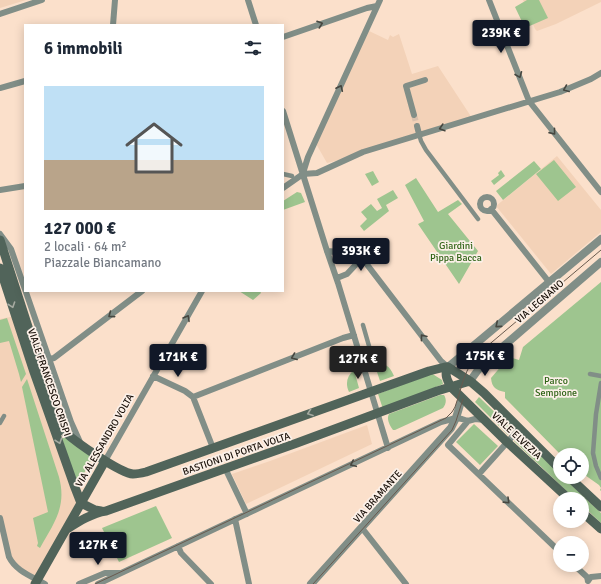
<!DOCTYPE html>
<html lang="it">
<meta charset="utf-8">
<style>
:root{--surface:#fff;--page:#f6f6f7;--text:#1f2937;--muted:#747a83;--line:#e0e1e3;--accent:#111827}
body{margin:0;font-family:Signika,sans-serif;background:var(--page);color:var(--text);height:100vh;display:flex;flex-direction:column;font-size:15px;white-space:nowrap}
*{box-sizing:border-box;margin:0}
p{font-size:13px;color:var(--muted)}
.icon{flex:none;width:22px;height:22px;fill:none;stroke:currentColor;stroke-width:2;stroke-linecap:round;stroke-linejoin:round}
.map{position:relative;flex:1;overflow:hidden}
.panel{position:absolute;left:24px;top:24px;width:260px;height:268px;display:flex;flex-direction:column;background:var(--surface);border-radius:0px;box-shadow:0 2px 10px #0003}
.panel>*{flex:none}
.controls{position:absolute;left:553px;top:448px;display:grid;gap:8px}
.controls a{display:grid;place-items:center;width:36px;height:36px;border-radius:50%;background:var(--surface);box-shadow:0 2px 10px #0003;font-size:20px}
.price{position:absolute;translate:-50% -34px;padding:0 9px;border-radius:4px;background:var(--accent);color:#fff;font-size:13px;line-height:26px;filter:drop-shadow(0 1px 2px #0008)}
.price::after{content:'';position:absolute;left:50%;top:24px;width:12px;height:9px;margin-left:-6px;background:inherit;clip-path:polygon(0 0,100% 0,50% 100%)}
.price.current{background:#222;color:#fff}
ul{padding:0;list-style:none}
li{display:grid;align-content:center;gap:8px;height:212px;padding:0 20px}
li+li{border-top:1px solid var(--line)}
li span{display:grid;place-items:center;height:124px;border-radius:0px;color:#555}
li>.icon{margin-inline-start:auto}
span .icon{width:72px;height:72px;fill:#fffc;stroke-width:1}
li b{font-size:17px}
h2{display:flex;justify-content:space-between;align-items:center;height:48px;padding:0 20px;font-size:17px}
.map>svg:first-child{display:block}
</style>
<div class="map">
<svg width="601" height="584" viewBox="0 0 601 584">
<rect width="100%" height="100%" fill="#fbe0cb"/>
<!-- built -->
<path fill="#f3d2b8" d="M0,0h26l-26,8z
M523,0h78v2l-45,22 -19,7 -2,-2z
M367,30l21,10 2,-5 3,2 6,-3 13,40 26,-8 34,52 -120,39 -25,6 -12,-21z
M557,156l44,54v22l-50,42 -55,-68z
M15,316l66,186 -43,77 -27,-18 -11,-44v-198z
M367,425l5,19 -126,60 -14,-30 38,-13z"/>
<!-- green -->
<path fill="#9ec58f" d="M527,0h12l9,18 -23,10 -10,-21z
M554,160l22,27 -18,14 -22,-27z
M534,161l7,8 -38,31 -7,-9z
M501,170l4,6 -11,9 -3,-4 8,-6 -1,-2z
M373,171l6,11 -7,4 -7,-12z
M416,178l22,34 20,-12 4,4 -14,10 30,37 -19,33 -41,-60 6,-3 -19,-36z
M393,190l5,8 -12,7 3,6 -25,20 -4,-5 7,-7 -6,-7 10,-8 6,7 5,-3 -5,-9z
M297,192l4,1 4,9 -22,8v-9z
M601,282v209l-1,-1 1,-2 -2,-3 -17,-12v-18h-21l-56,-57v-6c-9,-2 -13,-4 -14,-14l18,-21 10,3 4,-13z
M239,291h21l1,2 -8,7z
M7,318l19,56 -5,8 -2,-8 -10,-33 -9,2v-23z
M374,363c11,0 15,2 20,13l-14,5z
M354,370l5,18 -10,4c-4,-9 -2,-16 5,-22z
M431,373l11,7 1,4 -60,25 -5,-15z
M27,379l32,98c8,30 -5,46 -19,71l-3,-2 1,-3 -5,-25 15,-6 -26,-125z
M440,395h4c3,5 2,9 -1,13l-48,22h-2c-3,-4 -7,-11 -4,-16z
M479,397l33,32 -4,6 -33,-33z
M474,424l24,22 -18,19 -24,-23z
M520,436l40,38v3h3l38,36v10l-19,-18v-6h-7l-61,-58z
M62,438h4l24,18v3l1,2 -14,25z
M156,506l16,32 -53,24 -17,-34z"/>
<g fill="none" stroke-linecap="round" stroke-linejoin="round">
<!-- minor-tunnel -->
<path stroke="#d9c0ad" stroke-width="6" stroke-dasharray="6 3" stroke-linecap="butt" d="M414,115l3,11"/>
<!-- pedestrian -->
<path stroke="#818e87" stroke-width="4.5" d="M419,134l2,7 5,9 52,69
M283,174l9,2
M363,325l10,35
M590,374l11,2
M601,383l-5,31 -3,39 3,13 5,12
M0,423l4,-7"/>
<!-- minor -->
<path stroke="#818e87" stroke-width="6" d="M248,0l8,25
M489,0l40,101 72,91
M0,14l42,-14
M113,25l2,-25
M283,37l84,-29 10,-2
M0,88l25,-7
M283,111l44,140 11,32 50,165
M414,115l-8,-29 19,-6
M417,126l2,8
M303,173l5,-16 72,-157
M303,174l14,-1 46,-21 197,-60 31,-13 10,-6
M283,188l20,-14
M0,190l25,-4
M480 204a7 7 0 1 1 14 0a7 7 0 1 1-14 0Z
M491,209l58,73
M0,234l11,15 60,173 9,20
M327,251l28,2 7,5 79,103 7,6
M337,278l10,-4 15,-16
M50,359l4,-1 88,-67
M153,376l32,15 8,6 20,51
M193,397l150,-59 11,-3
M468,421l-20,24 112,107
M105,461l97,-170
M225,468l22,46
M479,474l40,-45
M0,518l9,39c7,14 22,19 36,27
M235,519l14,65
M362,528l44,56
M178,546l3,7 30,31
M574,565l13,12 1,4
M588,581l3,-4 10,-1
M79,584l26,-11h16
M98,584l343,-162 15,-4 6,1 6,2 7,-2 10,1"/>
<!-- tertiary -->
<path stroke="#818e87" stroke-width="8" d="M448,367l153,-128
M470,381l8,-11 7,-8 116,-100
M311,584l140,-156 5,-10 6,-20"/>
<!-- secondary -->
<path stroke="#51645a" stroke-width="9" d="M0,240l60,186c2,2 3,5 6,7 11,10 54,40 67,41 4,0 9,-1 13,-2l283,-101 16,-4h3l22,14 14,12 76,76
M0,268l34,104 40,113 7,18
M448,367c-4,7 -1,13 3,20l56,55 62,57
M569,477l32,30
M81,503l14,7 6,1
M582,512l19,17
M67,529c11,-7 25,-16 39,-18l191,-68 140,-52 33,-10
M35,584l70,-123"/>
<!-- tram -->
<path stroke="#695a4e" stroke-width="1" d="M95,584l273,-129 78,-37 6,-6 3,-5c7,-20 9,-38 24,-54l122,-103
M313,584l139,-154 4,-9 7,-22"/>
</g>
<!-- one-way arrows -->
<defs><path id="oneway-chevron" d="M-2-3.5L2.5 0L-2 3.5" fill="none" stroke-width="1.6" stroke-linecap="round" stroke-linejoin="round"/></defs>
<g stroke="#464740">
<use href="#oneway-chevron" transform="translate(320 24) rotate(-19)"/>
<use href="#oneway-chevron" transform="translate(519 75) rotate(68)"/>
<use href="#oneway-chevron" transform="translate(340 88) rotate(-65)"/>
<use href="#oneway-chevron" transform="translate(566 89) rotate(158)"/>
<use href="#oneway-chevron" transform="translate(442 128) rotate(163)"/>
<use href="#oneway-chevron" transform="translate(553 132) rotate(51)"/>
<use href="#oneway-chevron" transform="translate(111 315) rotate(143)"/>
<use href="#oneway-chevron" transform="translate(187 318) rotate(-60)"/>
<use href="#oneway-chevron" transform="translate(498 325) rotate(140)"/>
<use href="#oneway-chevron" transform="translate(423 337) rotate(-128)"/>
<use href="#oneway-chevron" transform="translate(294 357) rotate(159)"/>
<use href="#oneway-chevron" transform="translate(353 464) rotate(155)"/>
<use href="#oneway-chevron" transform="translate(507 501) rotate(44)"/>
</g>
<g stroke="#a6aaa1">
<use href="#oneway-chevron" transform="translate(12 305) rotate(71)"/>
<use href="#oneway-chevron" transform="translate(310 413) rotate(160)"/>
<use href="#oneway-chevron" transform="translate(59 441) rotate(71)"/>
</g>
<g text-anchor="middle" stroke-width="3.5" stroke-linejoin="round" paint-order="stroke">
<!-- park labels -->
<g font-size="10" fill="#306417" stroke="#fbf0e8">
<text x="456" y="249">Giardini<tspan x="456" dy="12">Pippa Bacca</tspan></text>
<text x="556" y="384">Parco<tspan x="556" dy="12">Sempione</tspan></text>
</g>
<!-- street labels -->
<g font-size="10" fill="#160d06" stroke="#fbf0e8">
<text transform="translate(539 301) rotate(-41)" y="4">VIA LEGNANO</text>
<text transform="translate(50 382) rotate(71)" y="4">VIALE FRANCESCO CRISPI</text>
<text transform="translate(517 435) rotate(43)" y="4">VIALE ELVEZIA</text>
<text transform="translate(104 440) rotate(-60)" y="4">VIA ALESSANDRO VOLTA</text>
<text transform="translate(236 453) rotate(-19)" y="4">BASTIONI DI PORTA VOLTA</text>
<text transform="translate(377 496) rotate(-48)" y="4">VIA BRAMANTE</text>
</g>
</g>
</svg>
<div class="controls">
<a><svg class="icon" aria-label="locate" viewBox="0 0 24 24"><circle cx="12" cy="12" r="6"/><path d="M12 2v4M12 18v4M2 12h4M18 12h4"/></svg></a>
<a>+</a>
<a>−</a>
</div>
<b class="price" style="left:501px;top:54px">239K €</b>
<b class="price" style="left:361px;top:272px">393K €</b>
<b class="price" style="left:485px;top:377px">175K €</b>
<b class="price" style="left:178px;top:378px">171K €</b>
<b class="price current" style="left:358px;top:380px">127K €</b>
<b class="price" style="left:98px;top:566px">127K €</b>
<section class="panel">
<h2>6 immobili<svg class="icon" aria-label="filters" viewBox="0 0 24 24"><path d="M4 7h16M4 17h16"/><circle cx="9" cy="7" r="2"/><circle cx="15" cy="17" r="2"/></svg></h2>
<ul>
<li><span style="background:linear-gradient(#bfe0f5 60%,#b9a48a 0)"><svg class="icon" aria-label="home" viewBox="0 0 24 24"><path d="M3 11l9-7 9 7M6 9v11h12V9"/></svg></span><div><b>127 000 €</b><p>2 locali · 64 m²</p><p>Piazzale Biancamano</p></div></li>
</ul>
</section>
</div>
